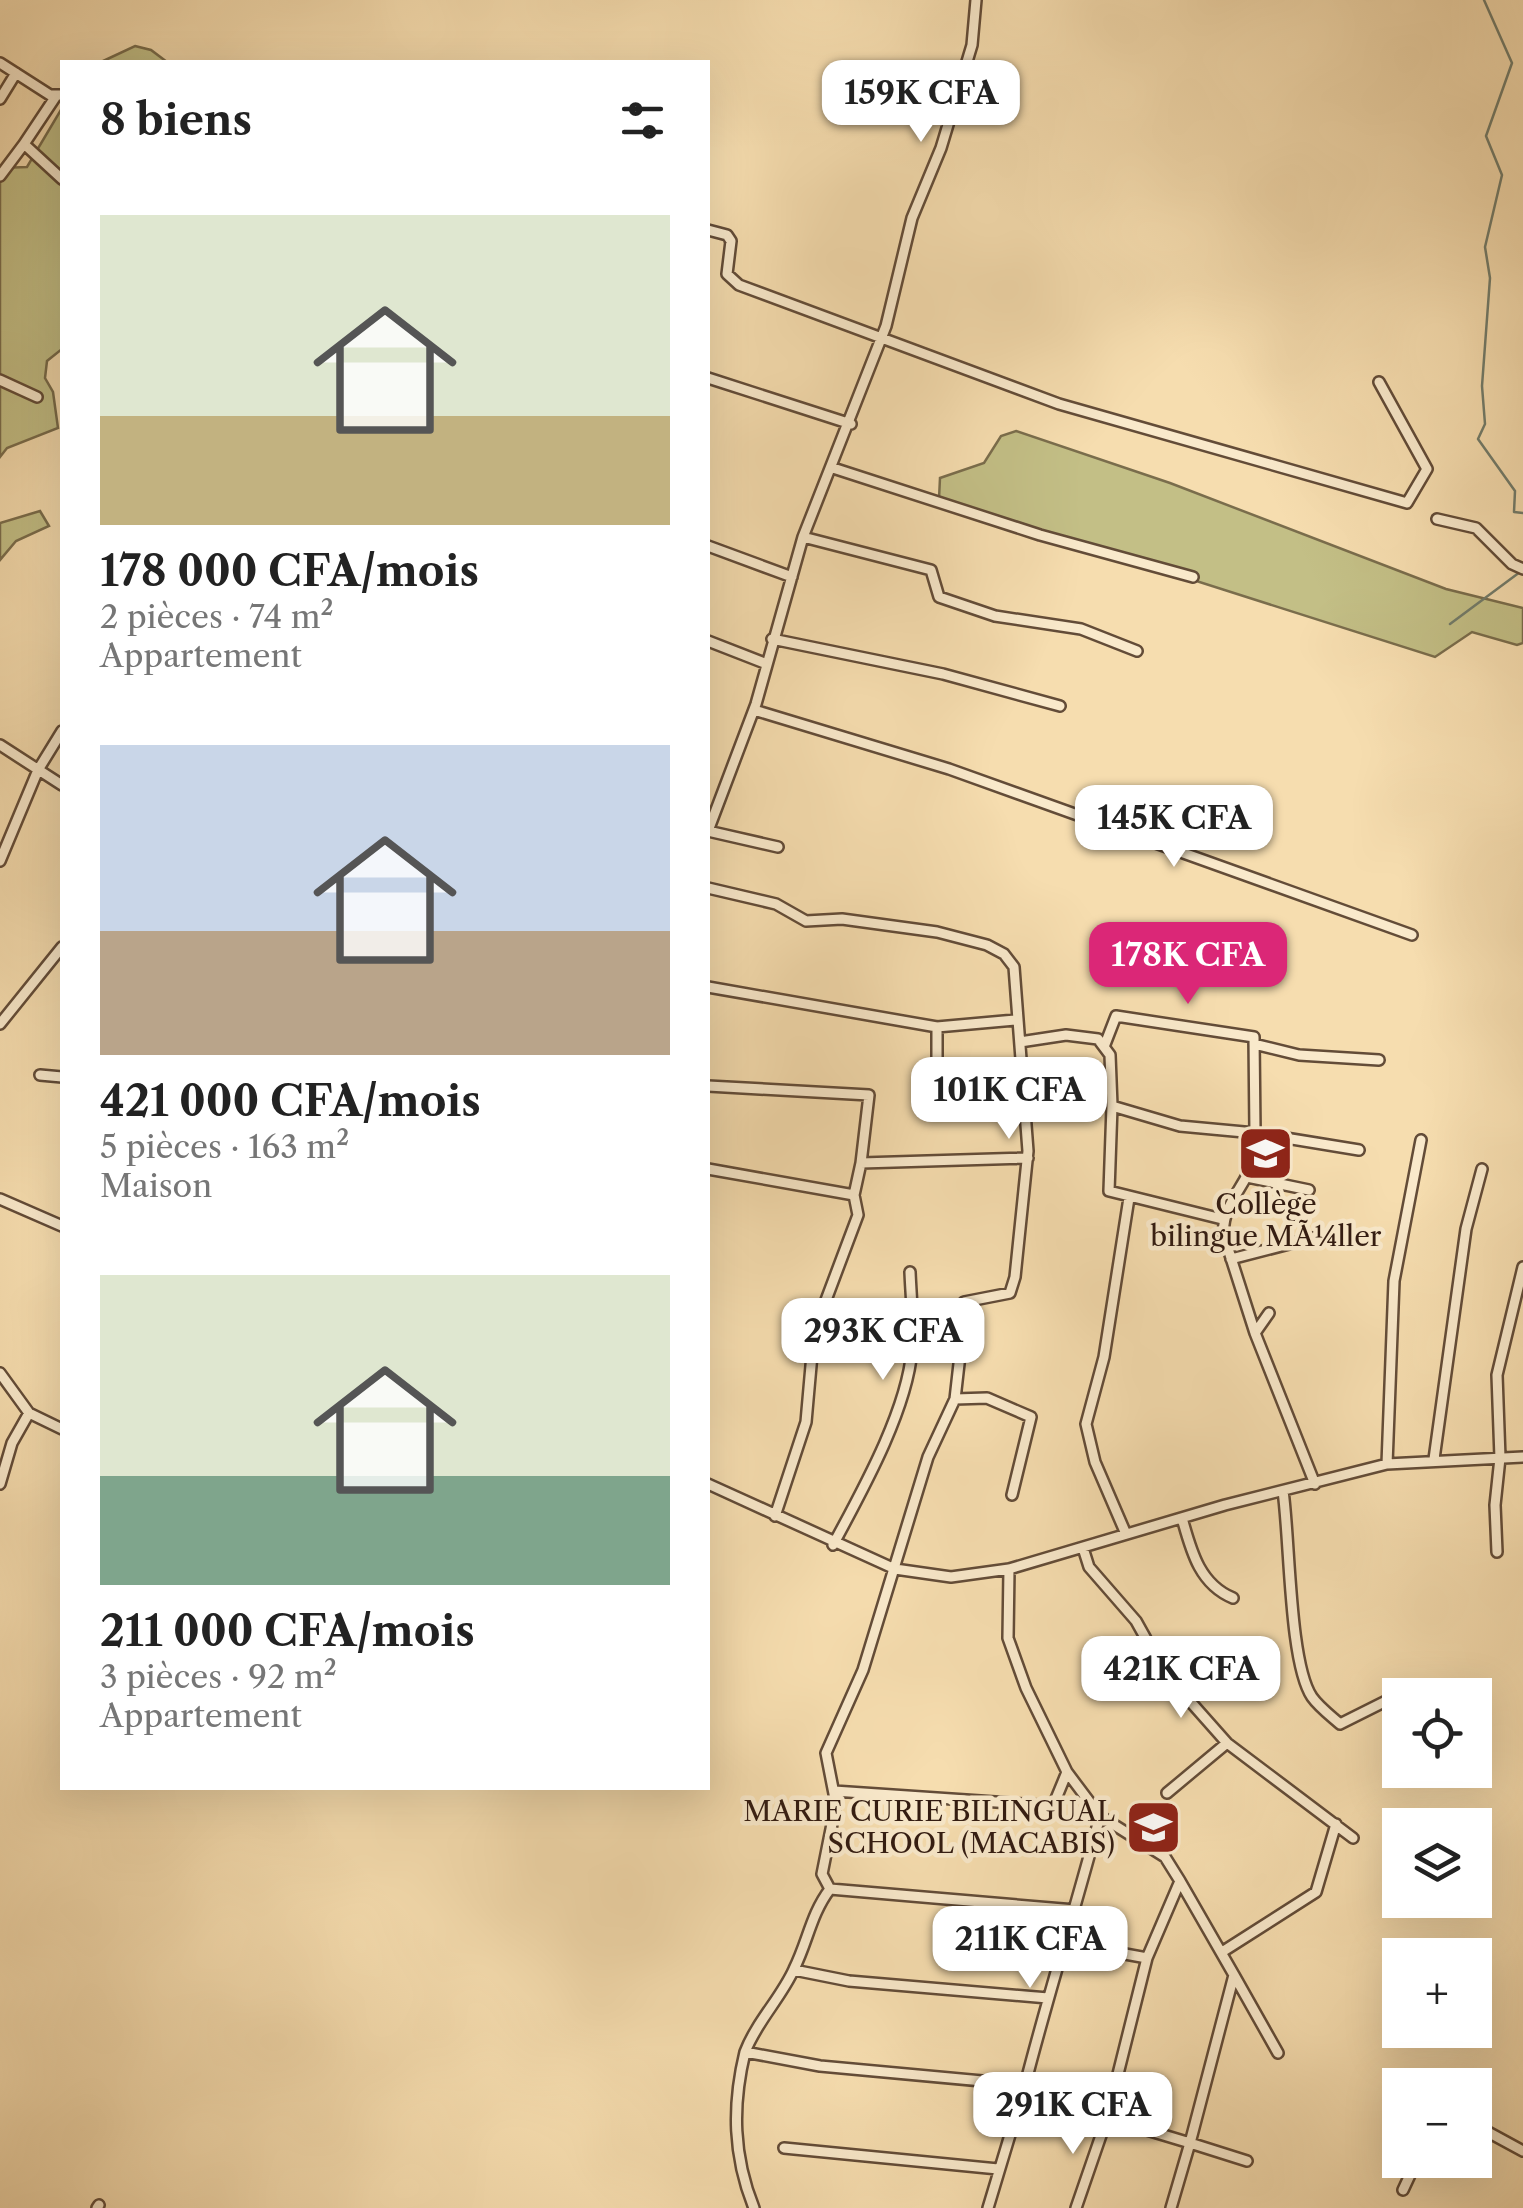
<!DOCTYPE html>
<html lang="fr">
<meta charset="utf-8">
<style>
:root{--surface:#fff;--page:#f6f6f6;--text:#222;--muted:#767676;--accent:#db2777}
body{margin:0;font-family:"Libre Caslon Text",serif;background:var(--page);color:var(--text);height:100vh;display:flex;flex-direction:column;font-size:38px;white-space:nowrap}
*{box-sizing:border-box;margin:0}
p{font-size:32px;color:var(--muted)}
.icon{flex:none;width:55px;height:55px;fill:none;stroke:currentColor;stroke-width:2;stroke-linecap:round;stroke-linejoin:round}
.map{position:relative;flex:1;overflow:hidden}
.panel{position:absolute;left:60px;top:60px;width:650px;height:1730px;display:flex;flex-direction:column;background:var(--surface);border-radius:0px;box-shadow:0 10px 40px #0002}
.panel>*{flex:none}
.buttons{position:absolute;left:1382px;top:1678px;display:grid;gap:20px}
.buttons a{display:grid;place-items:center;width:110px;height:110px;border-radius:0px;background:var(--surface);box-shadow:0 10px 40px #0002;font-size:50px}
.price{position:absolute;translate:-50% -85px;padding:0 22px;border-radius:20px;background:#fff;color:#222;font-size:32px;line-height:65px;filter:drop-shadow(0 2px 5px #0008)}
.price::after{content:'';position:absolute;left:50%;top:60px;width:30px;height:22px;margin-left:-15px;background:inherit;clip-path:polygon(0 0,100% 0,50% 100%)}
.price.current{background:var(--accent);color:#fff}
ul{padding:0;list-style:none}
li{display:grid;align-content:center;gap:20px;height:530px;padding:0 40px}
li span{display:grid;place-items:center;height:310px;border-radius:0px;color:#555}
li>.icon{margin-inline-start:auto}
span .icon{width:180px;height:180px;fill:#fffc;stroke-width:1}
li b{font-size:42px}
h2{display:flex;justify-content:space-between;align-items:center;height:120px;padding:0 40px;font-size:42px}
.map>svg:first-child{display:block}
</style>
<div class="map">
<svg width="1523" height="2208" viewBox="0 0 1523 2208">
<rect width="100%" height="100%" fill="#f6ddaf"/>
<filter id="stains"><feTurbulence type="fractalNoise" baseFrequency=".002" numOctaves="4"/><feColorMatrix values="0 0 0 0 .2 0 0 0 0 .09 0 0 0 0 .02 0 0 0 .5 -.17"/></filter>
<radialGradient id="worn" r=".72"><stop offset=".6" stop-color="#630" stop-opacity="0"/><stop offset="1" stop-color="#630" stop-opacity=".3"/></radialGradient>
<!-- green -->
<path fill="#c3bf86" stroke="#7a6d4c" stroke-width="2.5" d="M135,46l16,4 16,12h-66z
M62,108v241l-15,12 -2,17 8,14 5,36 -51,20 -7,9v-289l27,-1z
M1016,431l154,52 276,106 77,19v35l-6,2 -45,-13 -37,25 -496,-158 1,-21 44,-15 17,-27z
M40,511l9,15 -33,15 -16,19v-37z"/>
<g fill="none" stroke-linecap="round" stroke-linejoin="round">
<!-- stream -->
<path stroke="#727c6b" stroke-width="2.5" d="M1484,0l28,63 -26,73 16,39 -17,72 5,31 -8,108 3,38 -7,15 37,52 -1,21 9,1
M1450,624l70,-52"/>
<defs>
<path id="street" d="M0,63l50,32h12
M831,79l118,42
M56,96l-32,48 38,35
M0,99l16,-26
M0,176l24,-32
M708,230l19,5 4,6 -4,33 12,11 320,119 348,99 20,-34 -48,-87
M708,378l143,46
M0,380l37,17
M833,468l207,67 153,42
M1437,519l39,9 36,36 11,5
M803,537l128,33 8,27 56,19 86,13 56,22
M708,546l84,31
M772,639l171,35 117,32
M708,641l59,23
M754,710l195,59 463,166
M0,745l62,40
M708,831l48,-127 47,-167 83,-211 26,-108 29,-70 31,-103 4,-45
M708,831l70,16
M0,861l38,-91 24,-39
M708,888l68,16 30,17 36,-2 95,13 50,13 17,9 10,13 14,184 -13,126 -5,16 -46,9 -8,12 4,41 -5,44 -27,58 -65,213 -37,83 10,51 -14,70 8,15 245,21
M708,987l229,40
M0,1024l62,-77
M1020,1042l46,-7 32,4 12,16 2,51 68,20 75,7c10,41 -36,64 -31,103l31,97 60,151
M1254,1044l45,11 80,5
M1104,1047l12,-31 138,21 1,96 104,17
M40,1075l22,2
M708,1086l161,9 -8,68
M937,1100v-73l78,-7
M1112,1106l-3,85 113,28
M708,1169l146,26 4,20 -44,117 -8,90 -31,94
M1247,1177l62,13
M854,1195l7,-32 167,-5
M0,1199l62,27
M1231,1259l85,-22
M1255,1333l14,-20
M0,1373l29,40 33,16
M955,1399l32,-1 44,19 -19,78
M1434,1459l32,-230 16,-60
M1387,1464l7,-183 27,-141
M0,1484l12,-41 17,-30
M708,1484l187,85 56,8 58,-8 216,-64 162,-41 136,-7
M1283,1491c7,48 6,172 29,206 7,10 19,19 28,27l74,-37
M1182,1518c9,32 17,66 51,80
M1126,1534l-31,-72 -9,-38 18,-67 25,-159
M833,1545c29,-54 74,-134 79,-195 2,-26 -1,-53 -2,-78
M1083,1548l6,19 47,54 29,52 62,70 126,95
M1497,1552l-2,-47 5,-47 -3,-83 26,-108
M1009,1569l-1,69 18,50 41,84 33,44 65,41 15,24 -33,77 -40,160 83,25 -19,65
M834,1791l219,15 14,-34
M1167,1793l60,-50
M1180,1881l54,94 -44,168 57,18
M830,1889c-19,25 -22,52 -36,80 -13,29 -37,52 -49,83l75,14 205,19c23,-90 51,-178 75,-269
M1065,1943l82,15
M1222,1952l94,-60 20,-68
M794,1970l55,11 199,17
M1234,1975l44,78
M745,2052c-13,54 -12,104 9,156
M1475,2125l48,26
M784,2148l214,21
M1403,2190l14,-30
M97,2208l2,-3
M988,2208l37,-123 82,33 -31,90"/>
</defs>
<!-- street casing -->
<use href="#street" stroke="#634c38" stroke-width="14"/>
<!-- street -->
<use href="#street" stroke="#f9e9cb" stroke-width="9"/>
</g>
<!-- icons -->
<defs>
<symbol id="school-square" viewBox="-11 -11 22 22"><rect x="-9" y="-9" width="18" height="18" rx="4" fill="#8f2418" stroke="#f9e9cb"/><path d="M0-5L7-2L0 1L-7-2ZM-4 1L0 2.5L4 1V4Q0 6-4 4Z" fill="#fff"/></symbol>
</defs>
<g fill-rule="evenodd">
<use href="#school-square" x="1234" y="1122" width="63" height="63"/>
<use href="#school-square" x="1122" y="1796" width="63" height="63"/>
</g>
<g text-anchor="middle" stroke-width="9" stroke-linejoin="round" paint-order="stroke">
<!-- poi labels -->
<g font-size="28" fill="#321b11" stroke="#f9e9cb">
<text x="1266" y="1214">Collège<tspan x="1266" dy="32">bilingue MÃ¼ller</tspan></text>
<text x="1115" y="1821" text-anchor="end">MARIE CURIE BILINGUAL<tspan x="1115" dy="32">SCHOOL (MACABIS)</tspan></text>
</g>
</g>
<rect width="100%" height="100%" filter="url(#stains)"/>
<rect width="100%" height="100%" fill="url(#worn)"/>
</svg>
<div class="buttons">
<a><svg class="icon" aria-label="locate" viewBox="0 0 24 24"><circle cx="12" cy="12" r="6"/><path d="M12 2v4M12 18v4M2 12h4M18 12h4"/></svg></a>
<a><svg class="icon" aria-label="layers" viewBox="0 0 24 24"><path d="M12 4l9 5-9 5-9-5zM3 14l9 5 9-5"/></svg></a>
<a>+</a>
<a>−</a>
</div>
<b class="price" style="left:921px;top:145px">159K CFA</b>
<b class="price" style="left:1174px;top:870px">145K CFA</b>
<b class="price current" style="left:1188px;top:1007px">178K CFA</b>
<b class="price" style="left:1009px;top:1142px">101K CFA</b>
<b class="price" style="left:883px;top:1383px">293K CFA</b>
<b class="price" style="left:1181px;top:1721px">421K CFA</b>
<b class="price" style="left:1030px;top:1991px">211K CFA</b>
<b class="price" style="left:1073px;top:2157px">291K CFA</b>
<section class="panel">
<h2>8 biens<svg class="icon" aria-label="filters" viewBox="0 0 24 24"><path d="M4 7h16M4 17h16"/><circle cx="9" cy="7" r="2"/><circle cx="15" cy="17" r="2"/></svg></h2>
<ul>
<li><span style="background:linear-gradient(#dfe7d0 65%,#c2b280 0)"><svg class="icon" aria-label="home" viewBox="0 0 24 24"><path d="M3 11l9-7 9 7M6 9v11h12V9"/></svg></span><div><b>178 000 CFA/mois</b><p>2 pièces · 74 m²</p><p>Appartement</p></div></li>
<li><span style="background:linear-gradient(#c9d6e8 60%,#b9a48a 0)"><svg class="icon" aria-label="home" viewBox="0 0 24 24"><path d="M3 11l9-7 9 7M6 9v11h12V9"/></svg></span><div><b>421 000 CFA/mois</b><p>5 pièces · 163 m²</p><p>Maison</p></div></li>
<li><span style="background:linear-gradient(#dfe7d0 65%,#7fa58c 0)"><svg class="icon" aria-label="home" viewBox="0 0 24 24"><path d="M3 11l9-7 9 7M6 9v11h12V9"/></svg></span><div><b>211 000 CFA/mois</b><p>3 pièces · 92 m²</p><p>Appartement</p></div></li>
</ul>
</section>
</div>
